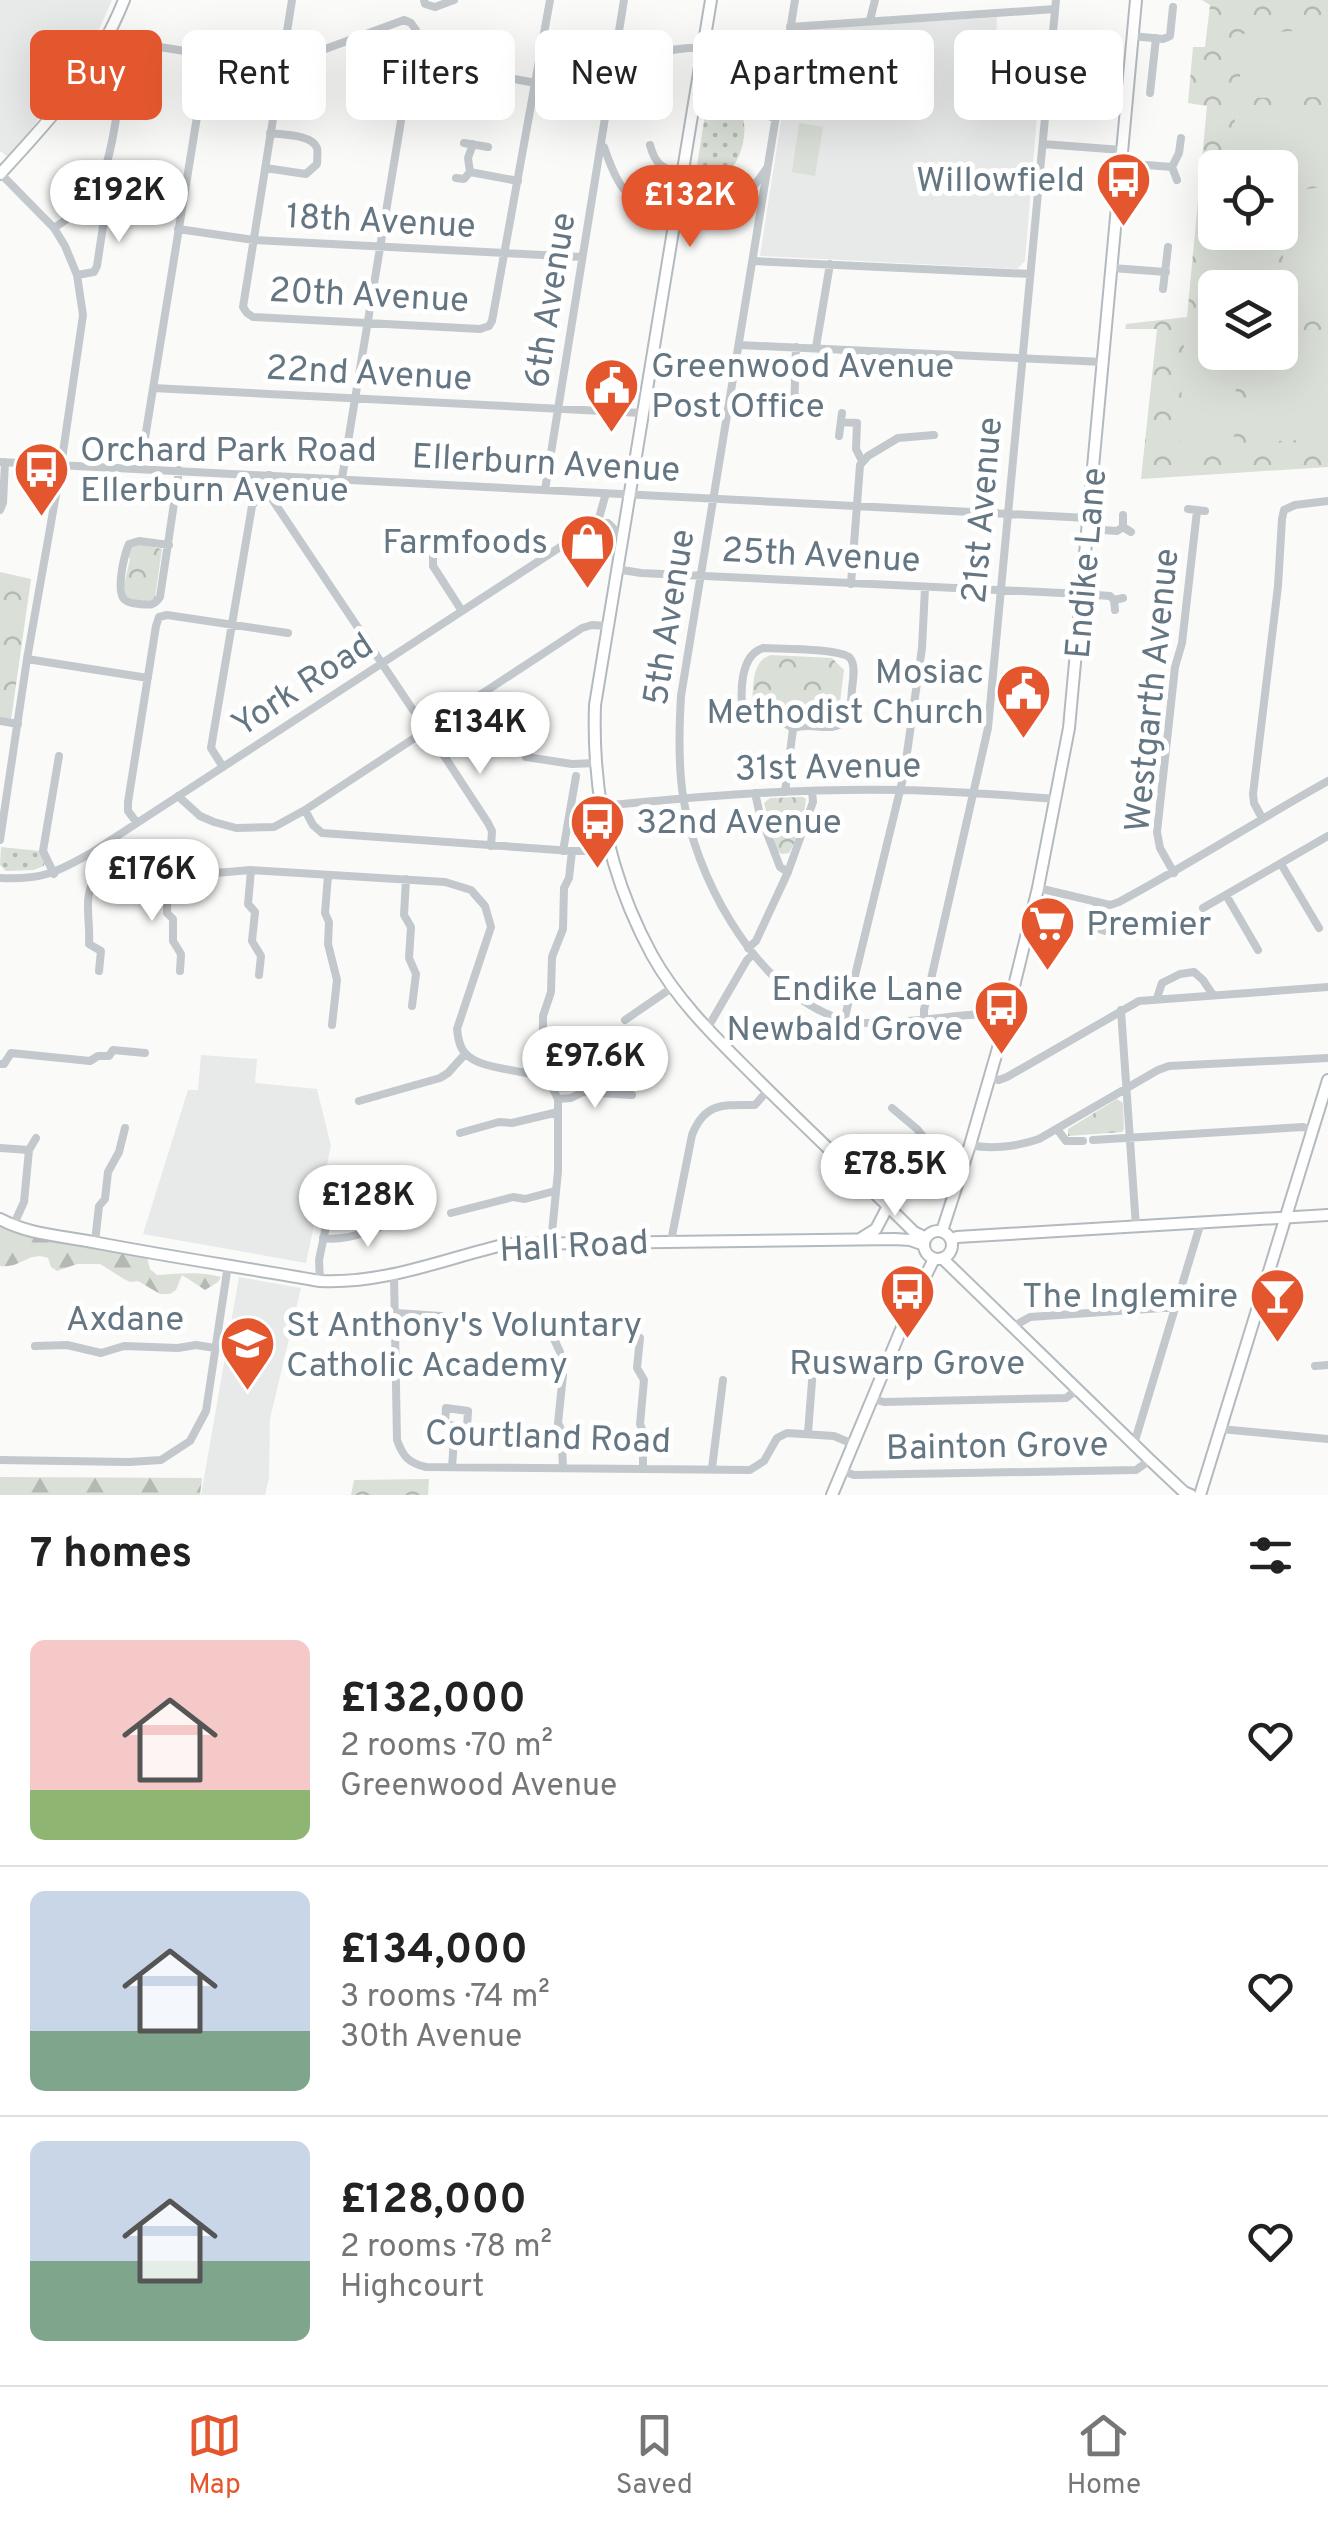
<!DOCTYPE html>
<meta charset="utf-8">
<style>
:root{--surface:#fff;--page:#f2f2f2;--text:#222;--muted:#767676;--line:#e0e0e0;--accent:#e4572e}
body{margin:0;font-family:Overpass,sans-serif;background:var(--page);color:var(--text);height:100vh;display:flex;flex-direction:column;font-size:38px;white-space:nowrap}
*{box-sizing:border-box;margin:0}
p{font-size:32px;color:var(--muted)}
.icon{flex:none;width:55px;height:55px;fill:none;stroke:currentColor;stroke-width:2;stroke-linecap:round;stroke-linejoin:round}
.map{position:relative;height:1495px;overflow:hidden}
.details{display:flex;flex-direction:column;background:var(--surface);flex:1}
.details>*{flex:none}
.guide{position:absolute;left:30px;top:30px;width:1270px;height:90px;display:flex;gap:20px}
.buttons{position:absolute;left:1198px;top:150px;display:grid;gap:20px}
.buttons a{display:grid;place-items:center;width:100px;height:100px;border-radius:15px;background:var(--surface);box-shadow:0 10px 40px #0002;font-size:50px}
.price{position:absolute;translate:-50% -85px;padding:0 22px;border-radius:35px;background:#fff;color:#222;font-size:32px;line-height:65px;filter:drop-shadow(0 2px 5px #0008)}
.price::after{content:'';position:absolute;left:50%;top:60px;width:30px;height:22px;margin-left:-15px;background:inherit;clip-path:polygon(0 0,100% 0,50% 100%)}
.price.on{background:var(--accent);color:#fff}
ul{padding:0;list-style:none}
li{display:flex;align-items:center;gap:30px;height:250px;padding:0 30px}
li+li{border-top:2px solid var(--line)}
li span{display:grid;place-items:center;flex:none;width:280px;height:200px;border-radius:15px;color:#555}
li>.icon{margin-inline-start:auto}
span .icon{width:120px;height:120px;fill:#fffc;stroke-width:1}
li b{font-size:42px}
h2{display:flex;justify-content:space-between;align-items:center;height:120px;padding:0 30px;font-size:42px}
.chip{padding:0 35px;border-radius:15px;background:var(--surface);box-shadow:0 10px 40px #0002;font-size:35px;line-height:90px}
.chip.on{background:var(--accent);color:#fff}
.menu{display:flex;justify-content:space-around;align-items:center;height:140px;border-top:2px solid var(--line);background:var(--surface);font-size:28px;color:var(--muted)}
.menu a{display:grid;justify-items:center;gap:5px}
.menu .on{color:var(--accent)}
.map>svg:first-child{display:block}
</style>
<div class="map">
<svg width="1328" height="1495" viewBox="0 0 1328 1495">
<defs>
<pattern id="grass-dots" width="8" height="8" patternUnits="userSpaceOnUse" patternTransform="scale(2.5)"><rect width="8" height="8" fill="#dadfd7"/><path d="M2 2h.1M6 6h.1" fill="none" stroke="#b4b9b4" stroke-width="1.8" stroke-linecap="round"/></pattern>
<pattern id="forest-firs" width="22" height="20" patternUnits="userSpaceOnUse" patternTransform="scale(2.5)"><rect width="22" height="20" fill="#dadfd7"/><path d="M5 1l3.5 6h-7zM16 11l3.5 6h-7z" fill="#b4b9b4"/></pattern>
<pattern id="park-crowns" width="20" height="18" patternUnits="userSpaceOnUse" patternTransform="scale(2.5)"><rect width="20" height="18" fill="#dadfd7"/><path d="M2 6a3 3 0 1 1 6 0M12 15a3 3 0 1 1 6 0" fill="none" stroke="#b4b9b4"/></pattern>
</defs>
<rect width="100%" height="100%" fill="#fafaf8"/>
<!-- built -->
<path fill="#e8e9e9" d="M0,0h112l-24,54 -79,104 -9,-7z
M997,17l-3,54 27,2v4l19,2 -15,182 -8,8 -257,-13 35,-226z
M201,1055l56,4 -2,24 62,6 14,57 -25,117 -163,-29 45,-144h10z
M239,1277l62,11 -31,131 -1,59 -4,17h-64z"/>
<!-- grass -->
<path fill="url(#grass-dots)" d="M711,77c6,5 14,9 19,15 23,23 17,67 -8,86 -8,7 -19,10 -29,13z
M1,847l39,4 5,11 -1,4 -11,4 -27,1 -6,-6z"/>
<!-- forest -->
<path fill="url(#forest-firs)" d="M0,1227l21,7 126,23 3,12 7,6c23,-1 41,-4 64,2l-3,5 -13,8 -23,-15 -6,15 -6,4h-10l-22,-13 -8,1 -6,-3 -24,-15h-23l-20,7 -6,-4 -3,-9c-20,-7 -27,11 -48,8z
M0,1477l202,1 -2,17h-200z"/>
<!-- park -->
<path fill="url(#park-crowns)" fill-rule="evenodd" d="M1202,0h126v467l-187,12 16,-150h-32l1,-5 61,-7 20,-211 -19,-3 5,-56h12l5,-42zM1215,168h65v64h-65zM1215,288h65v64h-65z
M819,73l13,7 -4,26 -6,3 -24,-1c-2,-11 -3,-26 5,-34z
M138,544l24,5 -7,49c-7,5 -22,4 -29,-2l-2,-11 6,-26 -3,-5 3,-6z
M0,572l31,7 -20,141 -11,-2z
M771,655l61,3 12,12 -5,40 -10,9 -64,-5 -13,-10c2,-18 -1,-43 19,-49z
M803,797l3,2c-2,18 -7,38 -17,54l-7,1 -5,-3 -13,-48 6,-5z
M1117,1099l6,4 1,26 -2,3 -54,4v-7z
M429,1479l-1,16h-77l3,-15z"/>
<!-- pitch -->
<path fill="#dadfd7" d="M1328,29v68l-88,1v-64z
M1328,112v67l-48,2v-13l-46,-1 1,-53z
M799,123l24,4 -8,49 -23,-4z
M1328,187v104l-44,3 -3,-103z
M1218,233h48v54h-49z
M1328,337v102l-80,3 2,-89 30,-1v-13z
M1215,340v12l22,1 -3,93 -55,-1 5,-103z"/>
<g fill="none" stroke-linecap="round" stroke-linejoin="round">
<defs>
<path id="secondary" d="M711,0l-116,705c-3,87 15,173 57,250 26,47 66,85 103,122 53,53 107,103 159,155l12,6
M0,174c50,-54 97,-105 124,-174
M0,1219c29,16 65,17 98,24 73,14 148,25 222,38 66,3 123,-22 187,-37l388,-5 15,1 14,5
M942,1231l28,-86 33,-114 35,-143 31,-160 67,-728
M924 1245a14 14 0 1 1 28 0a14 14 0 1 1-28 0Z
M860,1239l16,-10 12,-23
M951,1240l6,-3 371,-22
M942,1258l208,202 34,32 7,3
M832,1495l81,-194 21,-42
M1200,1495l128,-415"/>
</defs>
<!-- secondary casing -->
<use href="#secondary" stroke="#b3babf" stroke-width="14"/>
<!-- street -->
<path stroke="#c3c8cc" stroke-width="8" d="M292,0l-49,307 4,6 6,4 227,12 9,-3 3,-5 58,-321
M424,0l1,4 10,3 19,-7
M795,0l-114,696c-2,33 -3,67 2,100 12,79 67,182 142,217 7,3 14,7 21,9 12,2 26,1 38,0 41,0 82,-10 123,-8
M870,20l5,-20
M790,27l265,-18
M1132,36l31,3 7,-3 3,-29
M1025,46l26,2
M476,66l8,1 3,7 49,9
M1150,93l6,-55
M611,96c10,-12 18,-27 32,-35 13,-8 30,-12 45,-13 46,-4 70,30 83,69l5,2
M471,99l25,5
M481,100l2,-20 4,-6
M464,143l24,4
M1043,144l79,6
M650,145c5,19 12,25 32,27
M604,147c13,38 19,48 54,69
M1121,163l51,4
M265,168l41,6 11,-10c0,-3 1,-13 0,-16 -5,-14 -35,-13 -47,-15
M470,172l-2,-14 5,-14
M456,178l8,1 6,-7 48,9
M1177,180l-5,-13 7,-14 2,-15
M688,221c39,-10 57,-19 79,-53
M54,228c13,-9 28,-18 38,-30 21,-28 28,-111 34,-148l8,-7 134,21 30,-5 106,-39 7,3 5,7 -74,448
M178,229l76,11 328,17
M753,261l277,13
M1112,268l54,4
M77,275l17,-3 3,-6 8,-53 -1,-5 -12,-10
M1163,289l5,-42
M739,345l365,17
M816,347l14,-83
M153,388l489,25
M794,416l2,-69
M841,422l16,1 -1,26 6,12
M839,436l3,-23
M0,462l1088,56
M140,469l67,-414
M269,475l-1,18 145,217
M545,490l79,-490
M1188,509l17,2
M0,510l3,-7 2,-41
M1123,515v12l8,5
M596,521l12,2 14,14
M1087,529l30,2 6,-4
M169,545l-30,-4 -10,3c-5,11 -13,46 -5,55 5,5 9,4 15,5 11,1 15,2 21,-7l19,-127
M433,557v9l29,45
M616,569l25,4 442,21 27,2 4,4
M851,584l9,-119 8,-9 30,-18 36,-3
M1115,610l-1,-10 9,-2
M763,648c16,1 78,0 87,10 6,7 3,22 2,31 -1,10 0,24 -7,31 -12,15 -37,0 -52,9 -12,-12 -34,-6 -50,-15 -3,-22 -3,-59 20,-66z
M27,659l121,19
M0,721l18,3
M422,722l66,101 4,8 -1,15
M526,757l46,7 24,-1
M223,767l-12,-19 41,-242 4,-6 12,-7
M785,792l8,-63
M755,793l5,22 20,52 8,5
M178,796l22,20 14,6 22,6 38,-1 31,-17 277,-182 10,-3 15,1
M601,806c100,-10 200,-18 301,-16 52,1 104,5 155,9
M305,810l8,15 9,8 250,18h19l18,-5
M1262,818l-8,-15 -1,-9 25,-208 4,-67 2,-9 11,-5 33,-4
M137,823l-9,-12v-9l28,-176 3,-9 8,-2 121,18
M0,840l27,-181 34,-193 22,-151 -6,-40 -12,-29 -11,-18 -54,-55
M563,851l13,-75
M91,853l19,26 9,2 132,-11 194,12 26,8 14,16 6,21 -34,102c1,8 2,18 8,24 14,17 58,16 79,25l6,5 8,16v72l-7,72
M1281,864l38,64
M251,870l-3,34 7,8 -3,29 9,15 -2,19
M1174,873l-14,-25 -3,-16 18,-165 7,-24 15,-132
M54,874l-11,-23 16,-95
M328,875l-3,38 4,9 -1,22 9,36 -5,45
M168,877l-1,36 6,6v22l8,13 -1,17
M0,878c41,2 56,-5 91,-25l500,-326 8,-9 7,-25
M406,879l-2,36 7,12 -2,31 7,16 -4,32
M1038,888l72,17 9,-3c71,-38 139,-82 209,-121
M1226,895l32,55
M1097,903l-6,23 14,5
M1203,908l125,-72
M748,948l8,-7 32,-69 25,-70 -1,-11
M99,971l2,-20 -12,-7c2,-28 -9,-50 12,-74
M1157,998l5,-15 18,-9 14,-2 9,8 10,15
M1121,1010l15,217
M625,1020l48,-33
M924,1020v-10l64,-282 68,-728
M844,1021l60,-247 18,-126 3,-60
M707,1029l40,-69 6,-6
M0,1064h4l7,-11 79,8 8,-5h11l4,-6 32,3
M535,1074l8,-39v-19l8,-24 1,-35 11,-28 1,-41 5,-10 3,-27
M989,1078l10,2 8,-3 132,-76 189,-14
M558,1099l13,-1 12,-6 49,3
M359,1101l81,-23 8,-5 17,-19
M892,1108l25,21 22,27 24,8
M1057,1129l9,12h17
M460,1133l39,-11 13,1 46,-11
M1093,1140l210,-13 9,3
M970,1145c21,5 49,1 69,-6l119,-69 11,-4 159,-8
M0,1148l29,2
M451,1213l62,-16 12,2 30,-8
M13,1226l11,-24 5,-52 7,-12
M323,1238c26,4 59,-11 84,-23
M671,1241l21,-106c13,-33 31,-30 63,-30l13,-15
M95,1242l4,-36 6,-7 3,-27 11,-20 6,-24
M394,1276l3,164c6,17 12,23 29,27l324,3 14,-9 13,-23 10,-5 47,3 19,8
M320,1281l-1,-21 18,-86
M396,1313l45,3 12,11
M1014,1326l16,-9 147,-10
M640,1338l-3,30 7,12 -4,44 3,8v35
M554,1339l6,13 -1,18 4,5 -5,48 3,6 2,38
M35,1346l32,-1 34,8 23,-7 54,2 18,-3 19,3
M1315,1366l13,-1
M873,1399l11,3 182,-4 11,-8
M1220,1429l108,10
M808,1433l6,-78
M1134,1444l67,-222
M0,1460l129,2 32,-2 29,-19 16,-30 22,-146
M452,1467l3,-41 -10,-2 1,-16 22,3 -1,17 -12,-2
M712,1468l11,-88
M843,1471l11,4 282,-5 14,-10"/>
<!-- secondary -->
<use href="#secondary" stroke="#fff" stroke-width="10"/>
</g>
<!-- icons -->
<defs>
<symbol id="bus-pin" viewBox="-11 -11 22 30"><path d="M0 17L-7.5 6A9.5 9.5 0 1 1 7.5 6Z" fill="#e4572e" stroke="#fff"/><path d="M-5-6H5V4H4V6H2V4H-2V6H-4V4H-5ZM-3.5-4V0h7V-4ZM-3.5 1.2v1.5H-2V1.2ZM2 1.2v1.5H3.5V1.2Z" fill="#fff"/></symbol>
<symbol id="civic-pin" viewBox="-11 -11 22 30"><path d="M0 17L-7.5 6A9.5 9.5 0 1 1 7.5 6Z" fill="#e4572e" stroke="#fff"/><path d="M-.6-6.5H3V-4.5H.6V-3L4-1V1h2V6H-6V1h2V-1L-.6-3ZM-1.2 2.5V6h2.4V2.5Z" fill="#fff"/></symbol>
<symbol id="shop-pin" viewBox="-11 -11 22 30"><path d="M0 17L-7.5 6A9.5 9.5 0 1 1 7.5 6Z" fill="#e4572e" stroke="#fff"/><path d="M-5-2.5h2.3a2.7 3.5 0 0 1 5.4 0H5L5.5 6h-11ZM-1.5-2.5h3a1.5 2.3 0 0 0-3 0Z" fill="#fff"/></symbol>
<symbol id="supermarket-pin" viewBox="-11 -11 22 30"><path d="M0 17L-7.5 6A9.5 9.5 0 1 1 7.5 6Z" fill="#e4572e" stroke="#fff"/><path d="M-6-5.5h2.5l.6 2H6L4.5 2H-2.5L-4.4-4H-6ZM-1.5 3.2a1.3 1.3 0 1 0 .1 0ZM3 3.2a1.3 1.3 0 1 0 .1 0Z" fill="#fff"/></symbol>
<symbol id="bar-pin" viewBox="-11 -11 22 30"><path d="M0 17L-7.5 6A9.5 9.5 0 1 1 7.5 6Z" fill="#e4572e" stroke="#fff"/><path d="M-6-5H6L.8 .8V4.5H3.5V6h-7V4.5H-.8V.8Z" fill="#fff"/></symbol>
<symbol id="school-pin" viewBox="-11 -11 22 30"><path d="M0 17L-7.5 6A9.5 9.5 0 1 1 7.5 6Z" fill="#e4572e" stroke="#fff"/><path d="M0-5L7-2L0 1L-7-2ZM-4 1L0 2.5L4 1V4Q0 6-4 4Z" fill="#fff"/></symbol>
</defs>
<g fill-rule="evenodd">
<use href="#bus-pin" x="1092" y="148" width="63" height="86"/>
<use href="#civic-pin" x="580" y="354" width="63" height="86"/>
<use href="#bus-pin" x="10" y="438" width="63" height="86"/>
<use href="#shop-pin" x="556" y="510" width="63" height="86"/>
<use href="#civic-pin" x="992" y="660" width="63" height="86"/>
<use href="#bus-pin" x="566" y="790" width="63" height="86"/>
<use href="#supermarket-pin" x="1016" y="892" width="63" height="86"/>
<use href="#bus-pin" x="970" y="976" width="63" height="86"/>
<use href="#bus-pin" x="876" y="1260" width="63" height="86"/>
<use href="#bar-pin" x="1246" y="1264" width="63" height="86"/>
<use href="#school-pin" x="216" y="1312" width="63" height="86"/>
</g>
<g text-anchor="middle" stroke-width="10" stroke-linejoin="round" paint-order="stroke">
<!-- poi labels -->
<g font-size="35" fill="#657683" stroke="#fff" text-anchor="end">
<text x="1085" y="191">Willowfield</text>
<text x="651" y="377" text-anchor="start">Greenwood Avenue<tspan x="651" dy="40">Post Office</tspan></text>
<text x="80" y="461" text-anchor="start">Orchard Park Road<tspan x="80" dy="40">Ellerburn Avenue</tspan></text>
<text x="548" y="553">Farmfoods</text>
<text x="984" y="683">Mosiac<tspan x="984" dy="40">Methodist Church</tspan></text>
<text x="636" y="833" text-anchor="start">32nd Avenue</text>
<text x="1086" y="935" text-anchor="start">Premier</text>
<text x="963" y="1000">Endike Lane<tspan x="963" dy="40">Newbald Grove</tspan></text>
<text x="1238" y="1307">The Inglemire</text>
<text x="286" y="1336" text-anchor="start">St Anthony's Voluntary<tspan x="286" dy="40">Catholic Academy</tspan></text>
<text x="907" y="1374" text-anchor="middle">Ruswarp Grove</text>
</g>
<!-- street labels -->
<g font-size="35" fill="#657683" stroke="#fff">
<text transform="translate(381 220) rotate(3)" y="12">18th Avenue</text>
<text transform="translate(369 294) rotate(3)" y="12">20th Avenue</text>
<text transform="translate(549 300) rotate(-81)" y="12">6th Avenue</text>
<text transform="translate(369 372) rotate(3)" y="12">22nd Avenue</text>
<text transform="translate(546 462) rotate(3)" y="12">Ellerburn Avenue</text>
<text transform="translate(981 510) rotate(-85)" y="12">21st Avenue</text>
<text transform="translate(821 554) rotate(3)" y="12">25th Avenue</text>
<text transform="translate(1085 563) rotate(-85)" y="12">Endike Lane</text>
<text transform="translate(668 617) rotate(-81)" y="12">5th Avenue</text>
<text transform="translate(302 684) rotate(-33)" y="12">York Road</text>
<text transform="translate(1151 690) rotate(-84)" y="12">Westgarth Avenue</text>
<text transform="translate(828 766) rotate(-1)" y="12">31st Avenue</text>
<text transform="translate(574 1245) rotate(-3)" y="12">Hall Road</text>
<text x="125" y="1330">Axdane</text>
<text transform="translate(548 1436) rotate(2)" y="12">Courtland Road</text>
<text transform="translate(997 1445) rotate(-1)" y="12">Bainton Grove</text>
</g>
</g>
</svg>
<div class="buttons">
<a><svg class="icon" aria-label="locate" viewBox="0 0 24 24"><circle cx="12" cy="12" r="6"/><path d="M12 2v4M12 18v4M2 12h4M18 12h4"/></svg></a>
<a><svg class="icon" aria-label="layers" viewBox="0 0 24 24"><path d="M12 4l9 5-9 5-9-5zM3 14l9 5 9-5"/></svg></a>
</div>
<b class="price" style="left:119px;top:245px">£192K</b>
<b class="price on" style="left:690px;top:250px">£132K</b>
<b class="price" style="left:480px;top:777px">£134K</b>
<b class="price" style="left:152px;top:924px">£176K</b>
<b class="price" style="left:595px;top:1111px">£97.6K</b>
<b class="price" style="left:895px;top:1219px">£78.5K</b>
<b class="price" style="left:368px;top:1250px">£128K</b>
<div class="guide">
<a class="chip on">Buy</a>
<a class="chip">Rent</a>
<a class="chip">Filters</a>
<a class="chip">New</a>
<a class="chip">Apartment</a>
<a class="chip">House</a>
</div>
</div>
<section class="details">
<h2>7 homes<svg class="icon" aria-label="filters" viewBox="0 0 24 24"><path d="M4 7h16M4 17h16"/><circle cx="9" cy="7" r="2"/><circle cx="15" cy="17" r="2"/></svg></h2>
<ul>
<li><span style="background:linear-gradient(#f6c9c9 75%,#8fb573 0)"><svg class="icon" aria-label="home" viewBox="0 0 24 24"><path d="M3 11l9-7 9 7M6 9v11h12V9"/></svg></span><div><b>£132,000</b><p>2 rooms · 70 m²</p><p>Greenwood Avenue</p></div><svg class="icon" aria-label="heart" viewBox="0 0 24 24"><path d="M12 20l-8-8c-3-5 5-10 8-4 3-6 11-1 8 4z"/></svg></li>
<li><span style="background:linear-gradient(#c9d6e8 70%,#7fa58c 0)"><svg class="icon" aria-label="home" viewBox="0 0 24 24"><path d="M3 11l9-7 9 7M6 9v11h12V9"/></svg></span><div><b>£134,000</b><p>3 rooms · 74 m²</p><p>30th Avenue</p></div><svg class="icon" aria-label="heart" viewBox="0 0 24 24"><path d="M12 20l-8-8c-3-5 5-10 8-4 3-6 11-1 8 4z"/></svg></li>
<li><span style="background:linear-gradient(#c9d6e8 60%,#7fa58c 0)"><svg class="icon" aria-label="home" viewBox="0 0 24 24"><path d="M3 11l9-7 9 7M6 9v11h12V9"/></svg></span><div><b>£128,000</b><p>2 rooms · 78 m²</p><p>Highcourt</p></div><svg class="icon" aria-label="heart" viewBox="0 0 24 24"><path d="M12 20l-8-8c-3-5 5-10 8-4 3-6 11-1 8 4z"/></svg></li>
</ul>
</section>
<nav class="menu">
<a class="on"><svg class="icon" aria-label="map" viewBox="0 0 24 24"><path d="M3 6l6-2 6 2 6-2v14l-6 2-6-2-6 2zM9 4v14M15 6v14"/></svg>Map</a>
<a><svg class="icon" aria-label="saved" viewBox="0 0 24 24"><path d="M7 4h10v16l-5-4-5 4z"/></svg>Saved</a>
<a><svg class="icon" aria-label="home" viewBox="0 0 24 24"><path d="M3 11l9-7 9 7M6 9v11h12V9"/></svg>Home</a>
</nav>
